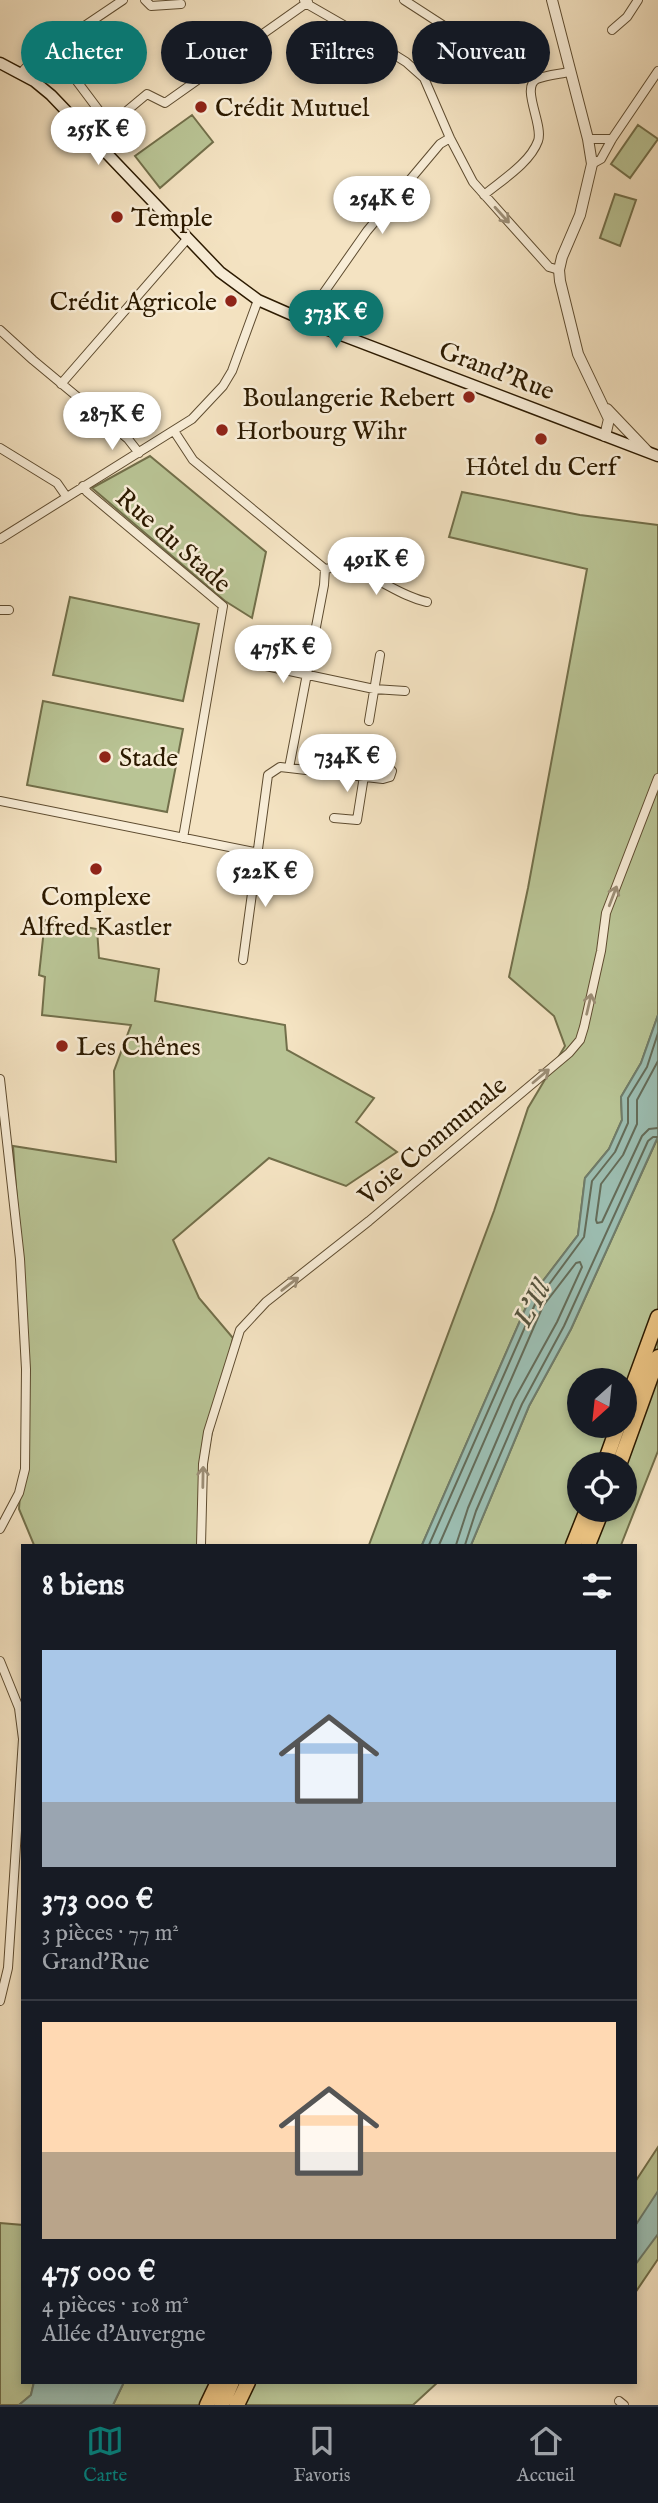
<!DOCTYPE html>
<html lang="fr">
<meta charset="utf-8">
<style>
:root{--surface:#171b24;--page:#242831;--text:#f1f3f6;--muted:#9ea1a6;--line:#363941;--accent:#0f766e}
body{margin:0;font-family:"IM FELL English",serif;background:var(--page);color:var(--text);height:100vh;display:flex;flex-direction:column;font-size:26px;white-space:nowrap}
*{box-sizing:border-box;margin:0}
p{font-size:23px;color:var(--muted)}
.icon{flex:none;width:38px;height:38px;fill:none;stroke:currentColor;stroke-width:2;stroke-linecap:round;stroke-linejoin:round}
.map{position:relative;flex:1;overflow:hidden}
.details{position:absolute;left:21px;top:1544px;width:616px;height:840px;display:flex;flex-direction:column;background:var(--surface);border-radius:0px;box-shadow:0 4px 10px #0003}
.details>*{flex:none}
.banner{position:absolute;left:21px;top:21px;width:616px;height:63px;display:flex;gap:14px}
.needle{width:46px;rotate:207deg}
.controls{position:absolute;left:567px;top:1368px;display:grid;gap:14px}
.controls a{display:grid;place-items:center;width:70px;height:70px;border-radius:50%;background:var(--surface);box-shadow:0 4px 10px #0003;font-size:35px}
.price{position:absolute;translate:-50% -60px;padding:0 16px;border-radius:24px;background:#fff;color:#222;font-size:23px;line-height:46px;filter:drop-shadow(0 2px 4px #0008)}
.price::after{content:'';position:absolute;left:50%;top:42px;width:21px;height:16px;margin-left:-10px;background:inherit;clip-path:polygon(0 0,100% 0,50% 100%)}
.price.on{background:var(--accent);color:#fff}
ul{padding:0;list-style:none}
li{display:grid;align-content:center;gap:14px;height:371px;padding:0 21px}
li+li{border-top:2px solid var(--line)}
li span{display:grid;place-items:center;height:217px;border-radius:0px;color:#555}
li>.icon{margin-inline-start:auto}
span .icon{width:126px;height:126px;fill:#fffc;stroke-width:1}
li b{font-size:30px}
h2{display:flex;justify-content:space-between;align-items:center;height:84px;padding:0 21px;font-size:30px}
.tag{padding:0 24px;border-radius:32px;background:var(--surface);box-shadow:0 4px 10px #0003;font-size:24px;line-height:63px}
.tag.on{background:var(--accent);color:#fff}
.tabs{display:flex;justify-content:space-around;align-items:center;height:98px;border-top:2px solid var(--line);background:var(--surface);font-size:19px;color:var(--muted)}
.tabs a{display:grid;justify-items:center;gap:4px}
.tabs .on{color:var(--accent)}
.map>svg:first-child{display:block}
</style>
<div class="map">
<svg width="658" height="2405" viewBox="0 0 658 2405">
<rect width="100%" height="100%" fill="#f4e3c2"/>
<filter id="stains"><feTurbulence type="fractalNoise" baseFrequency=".00286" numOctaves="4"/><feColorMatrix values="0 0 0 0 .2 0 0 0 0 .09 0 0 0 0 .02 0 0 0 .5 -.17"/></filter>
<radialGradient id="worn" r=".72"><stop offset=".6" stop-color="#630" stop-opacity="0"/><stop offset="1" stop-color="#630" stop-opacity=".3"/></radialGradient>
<!-- green -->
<path fill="#b9c495" stroke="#726f4a" stroke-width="2" fill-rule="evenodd" d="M192,115l21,27 -53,46 -25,-32z
M638,125l20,14 -28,39 -19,-14z
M615,194l21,6 -16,46 -20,-8z
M150,456l116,96 -14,66 -27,-17 -133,-113z
M462,492l118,23 78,10v490l-17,48 -20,34 1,23 -13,29 -24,29 -7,57 -48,63 -108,247h-53l125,-334 34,-103 37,-62 -11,-30 -45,-39 19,-89 59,-319 -138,-32z
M70,597l129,27 -16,77 -130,-26z
M43,701l140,28 -16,83 -140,-27z
M45,920l52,9 2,29 60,11 -4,32 130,24 2,25 87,48 -18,24 41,30 -51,34 -77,-28 -96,82 26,58 34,40 -29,130 -2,77h-168l-15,-36 10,-141 -16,-222 103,16 -2,-91 17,-46 -89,-10 3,-38 -6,-2z
M658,1137v314l-37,94h-150l58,-139 42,-77zM579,1381h46v45h-46zM579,1465h46v45h-46z
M658,2147v112l-23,34v-111z
M0,2223l23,2v157h11l-3,13 -12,10h-19z
M124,2382h314l-25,23h-300z"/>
<!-- water -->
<path fill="#9cbeb2" stroke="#6f7c6b" stroke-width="2" d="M658,1015v122l-2,4 -85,188 -42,77 -58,139h-49l108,-247 48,-63 7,-57 24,-29 13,-29 -1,-23 20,-34z
M658,2191v43l-23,31v-39z
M34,2382h90l-11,23h-94l12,-10z"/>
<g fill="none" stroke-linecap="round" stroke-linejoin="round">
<!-- shore -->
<path stroke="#646c59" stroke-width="2" d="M658,1061l-21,39v24l-14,31 -22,29 -5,36 1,3 5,-1 40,-86 7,-7 9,-1
M429,1545l107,-243 48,-65 8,-56 23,-29 13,-29v-25l19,-31 11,-34
M439,1545l104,-239 33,-43 4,-1 2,5 -25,55 -43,78 -46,108 -12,37
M465,1545l11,-34 46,-107 42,-78 84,-185 5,-4h5"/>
<defs>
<path id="minor" d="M145,0l6,6 30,-2
M304,0l3,4 75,43 24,15 18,16 26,60 23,44 76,85 10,3
M404,0l51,33
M612,30l15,-13 11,-17
M52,48l57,76
M21,73l10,-11 92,-62
M424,78l31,-45 25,15
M93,139l54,-45 18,9 143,-101
M588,139h24
M592,164l9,-5 11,-20 46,-68
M484,195c18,-15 46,-32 54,-54 6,-16 -18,-54 -1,-62 9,-4 23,-5 32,-7
M304,321l63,-90 73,-87 10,-6
M0,330l33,30 95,79 11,14
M61,384l127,-146
M174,431l19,29 132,109c38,-8 65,25 102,33
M0,448l57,35 9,13
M83,486l4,6 136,114 -40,232
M0,539l192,-120 31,-33 9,-15 26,-71
M0,610h9
M266,666l108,23 31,2
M369,721l11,-66
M289,768l94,11 7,-2 2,-6 -4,-4 -7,-1 -6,12
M0,801l259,52
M334,818l23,2 7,-44
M243,960l25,-185 12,-8 9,1 35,-183 1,-16
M0,1079l20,180 6,110 -1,100 -6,24 -19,36
M201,1545l2,-81 5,-32 32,-102 26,-28 103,-81 200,-168 11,-13 4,-13 17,-76 5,-38 52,-135
M0,1661l19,47 4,31 -15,229 -8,33
M619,2401l5,4"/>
<path id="tertiary" d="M552,0l36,139 4,25 -12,51 -18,42 -3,13 1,11 18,73 31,65 -4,17
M607,409l40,42"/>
<path id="secondary" d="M0,63l34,18 17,14 169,177 38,28 57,25 343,131"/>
<path id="motorway" d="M625,1407l33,-90
M604,1465l14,-39
M619,1465l39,-108
M573,1545l14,-35
M588,1545l14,-35
M207,2405l11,-23
M222,2405l10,-23
M237,2405l11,-23"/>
</defs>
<!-- minor casing -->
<use href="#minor" stroke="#5e4c30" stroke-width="10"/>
<!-- tertiary casing -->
<use href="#tertiary" stroke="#5e4c30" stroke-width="12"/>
<!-- secondary casing -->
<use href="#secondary" stroke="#2c1a00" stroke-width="13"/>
<!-- motorway casing -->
<use href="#motorway" stroke="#2c1a00" stroke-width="17"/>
<!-- minor -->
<use href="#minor" stroke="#f8edd7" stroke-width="8"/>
<!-- tertiary -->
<use href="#tertiary" stroke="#f8edd7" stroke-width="10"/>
<!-- secondary -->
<use href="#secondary" stroke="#f8edd7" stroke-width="10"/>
<!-- motorway -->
<use href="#motorway" stroke="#eac281" stroke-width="14"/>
</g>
<!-- one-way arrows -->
<defs><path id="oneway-shaft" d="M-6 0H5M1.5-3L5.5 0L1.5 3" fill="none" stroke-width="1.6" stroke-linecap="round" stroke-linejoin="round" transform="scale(1.75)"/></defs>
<g stroke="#9c8e76">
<use href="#oneway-shaft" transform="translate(502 215) rotate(48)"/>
<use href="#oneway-shaft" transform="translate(613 896) rotate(-69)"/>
<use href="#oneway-shaft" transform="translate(589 1004) rotate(-77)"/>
<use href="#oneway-shaft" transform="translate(541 1076) rotate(-40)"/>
<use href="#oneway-shaft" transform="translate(290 1284) rotate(-38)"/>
<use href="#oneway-shaft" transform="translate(203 1477) rotate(-89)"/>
</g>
<!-- markers -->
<g fill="#8f2418" stroke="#f8edd7" stroke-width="2.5">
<circle cx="201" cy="107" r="7"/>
<circle cx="117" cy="217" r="7"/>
<circle cx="231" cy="301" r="7"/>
<circle cx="469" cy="397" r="7"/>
<circle cx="222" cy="430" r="7"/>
<circle cx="541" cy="439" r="7"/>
<circle cx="105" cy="757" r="7"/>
<circle cx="96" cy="869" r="7"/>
<circle cx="62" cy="1046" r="7"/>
</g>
<g text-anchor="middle" stroke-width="5" stroke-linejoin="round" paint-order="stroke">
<!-- poi labels -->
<g font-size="26" fill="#2c1a00" stroke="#f8edd7" text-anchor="start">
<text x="215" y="116">Crédit Mutuel</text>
<text x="131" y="226">Temple</text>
<text x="217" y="310" text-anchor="end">Crédit Agricole</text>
<text x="455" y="406" text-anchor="end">Boulangerie Rebert</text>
<text x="236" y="439">Horbourg Wihr</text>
<text x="541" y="475" text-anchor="middle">Hôtel du Cerf</text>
<text x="119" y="766">Stade</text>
<text x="96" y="905" text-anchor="middle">Complexe<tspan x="96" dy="30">Alfred Kastler</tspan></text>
<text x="76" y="1055">Les Chênes</text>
</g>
<!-- street labels -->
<g font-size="26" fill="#2c1a00" stroke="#f8edd7">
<text transform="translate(497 370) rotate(21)" y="9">Grand'Rue</text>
<text transform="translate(174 540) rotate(41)" y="9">Rue du Stade</text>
<text transform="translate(432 1140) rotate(-40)" y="9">Voie Communale</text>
</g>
<!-- water labels -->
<g font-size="28" font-style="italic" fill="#53533e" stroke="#f8edd7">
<text transform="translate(531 1303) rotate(-62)" y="10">L'Ill</text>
</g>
</g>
<rect width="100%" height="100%" filter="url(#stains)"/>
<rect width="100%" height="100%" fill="url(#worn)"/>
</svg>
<div class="controls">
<a><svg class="needle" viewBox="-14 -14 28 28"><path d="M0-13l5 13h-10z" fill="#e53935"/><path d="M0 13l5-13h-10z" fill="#9ea1a6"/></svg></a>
<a><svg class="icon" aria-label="locate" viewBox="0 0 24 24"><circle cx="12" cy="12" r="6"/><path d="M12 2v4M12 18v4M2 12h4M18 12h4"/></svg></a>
</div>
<b class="price" style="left:98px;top:167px">255K €</b>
<b class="price" style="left:382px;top:236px">254K €</b>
<b class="price on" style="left:336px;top:350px">373K €</b>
<b class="price" style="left:112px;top:452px">287K €</b>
<b class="price" style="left:376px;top:597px">491K €</b>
<b class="price" style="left:283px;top:685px">475K €</b>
<b class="price" style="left:347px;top:794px">734K €</b>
<b class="price" style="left:265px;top:909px">522K €</b>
<div class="banner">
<a class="tag on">Acheter</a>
<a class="tag">Louer</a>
<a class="tag">Filtres</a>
<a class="tag">Nouveau</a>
</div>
<section class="details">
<h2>8 biens<svg class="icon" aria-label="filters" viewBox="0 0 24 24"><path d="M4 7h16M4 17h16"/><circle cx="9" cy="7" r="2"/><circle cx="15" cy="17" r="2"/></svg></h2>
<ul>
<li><span style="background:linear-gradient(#a9c7e8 70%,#9aa5b1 0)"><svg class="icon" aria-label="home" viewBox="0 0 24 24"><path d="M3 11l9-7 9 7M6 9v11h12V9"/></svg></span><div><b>373 000 €</b><p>3 pièces · 77 m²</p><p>Grand'Rue</p></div></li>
<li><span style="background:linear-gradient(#ffd9b3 60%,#b9a48a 0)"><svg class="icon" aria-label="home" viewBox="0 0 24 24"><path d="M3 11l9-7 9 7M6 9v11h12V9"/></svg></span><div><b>475 000 €</b><p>4 pièces · 108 m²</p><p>Allée d'Auvergne</p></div></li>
</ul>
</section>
</div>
<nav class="tabs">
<a class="on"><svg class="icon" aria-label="map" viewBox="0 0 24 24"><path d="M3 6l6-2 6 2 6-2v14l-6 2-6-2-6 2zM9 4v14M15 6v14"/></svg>Carte</a>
<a><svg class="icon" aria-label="saved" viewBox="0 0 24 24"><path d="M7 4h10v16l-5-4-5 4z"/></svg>Favoris</a>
<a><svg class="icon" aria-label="home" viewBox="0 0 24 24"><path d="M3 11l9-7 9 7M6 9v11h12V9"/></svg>Accueil</a>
</nav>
